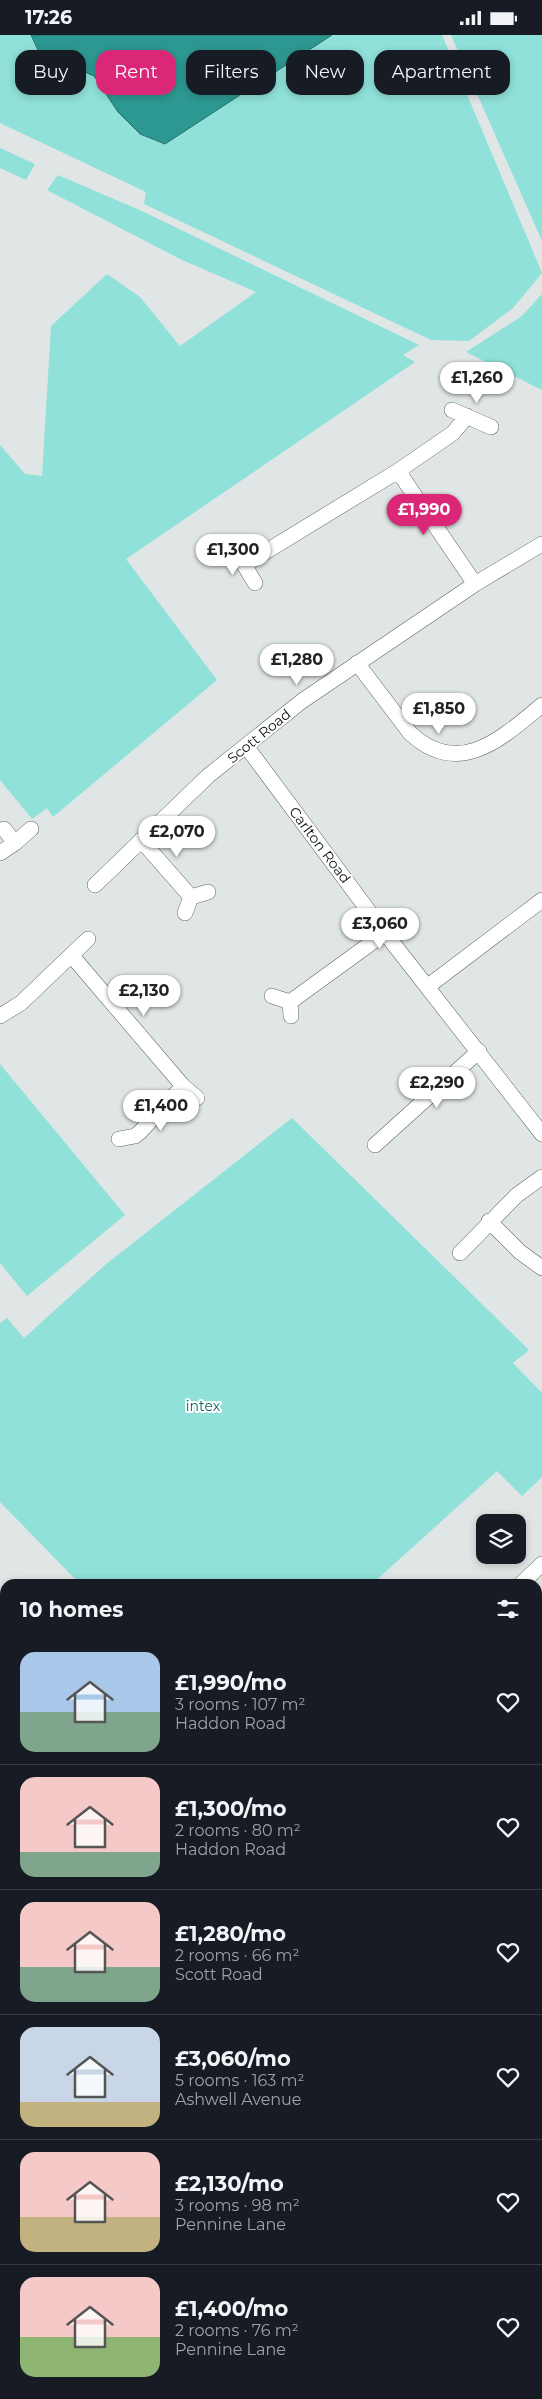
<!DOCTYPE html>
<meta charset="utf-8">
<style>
:root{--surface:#171b24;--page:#242831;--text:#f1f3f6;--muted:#9ea1a6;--line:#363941;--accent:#db2777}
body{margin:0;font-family:Montserrat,sans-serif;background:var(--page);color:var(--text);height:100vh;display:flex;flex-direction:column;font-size:19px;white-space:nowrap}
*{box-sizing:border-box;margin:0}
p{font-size:16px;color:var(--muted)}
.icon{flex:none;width:28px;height:28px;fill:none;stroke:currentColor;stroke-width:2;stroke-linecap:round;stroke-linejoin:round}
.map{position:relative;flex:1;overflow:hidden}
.sheet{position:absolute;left:0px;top:1544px;width:542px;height:821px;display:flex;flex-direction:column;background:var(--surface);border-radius:15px 15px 0 0;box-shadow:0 2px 8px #0003}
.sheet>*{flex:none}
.top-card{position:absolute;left:15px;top:15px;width:512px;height:45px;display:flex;gap:10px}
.controls{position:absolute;left:476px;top:1479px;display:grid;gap:10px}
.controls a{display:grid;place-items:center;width:50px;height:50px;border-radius:10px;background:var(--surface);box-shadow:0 2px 8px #0003;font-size:25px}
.price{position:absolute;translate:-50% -42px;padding:0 11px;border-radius:18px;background:#fff;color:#222;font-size:16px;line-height:32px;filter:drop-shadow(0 1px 2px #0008)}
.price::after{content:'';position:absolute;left:50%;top:30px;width:15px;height:11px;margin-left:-8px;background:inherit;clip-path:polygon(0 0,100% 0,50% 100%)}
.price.on{background:var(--accent);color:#fff}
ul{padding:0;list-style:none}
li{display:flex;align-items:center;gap:15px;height:125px;padding:0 20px}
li+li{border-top:1px solid var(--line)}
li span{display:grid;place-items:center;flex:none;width:140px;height:100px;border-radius:15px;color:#555}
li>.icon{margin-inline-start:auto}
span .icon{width:60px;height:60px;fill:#fffc;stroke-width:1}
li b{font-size:21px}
h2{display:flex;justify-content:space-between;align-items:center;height:60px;padding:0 20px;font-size:21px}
.tag{padding:0 18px;border-radius:15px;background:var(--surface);box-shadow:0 2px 8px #0003;font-size:18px;line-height:45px}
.tag.on{background:var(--accent);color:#fff}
.status{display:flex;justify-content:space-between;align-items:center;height:35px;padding:0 25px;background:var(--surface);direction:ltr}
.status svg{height:14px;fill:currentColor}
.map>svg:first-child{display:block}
</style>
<div class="status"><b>17:26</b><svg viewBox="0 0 49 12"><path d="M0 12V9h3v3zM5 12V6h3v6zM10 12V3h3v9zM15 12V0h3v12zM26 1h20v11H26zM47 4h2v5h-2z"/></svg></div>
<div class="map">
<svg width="542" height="2364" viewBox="0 0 542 2364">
<rect width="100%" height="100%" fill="#e0e6e5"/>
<!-- green -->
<path fill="#8fe1d9" d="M0,0h31l8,17 55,24 24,36 21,22 25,10 168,-109h110l100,238 -29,35 -44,33 -38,-1 -287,-136 2,-12 -146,-69z
M451,0h91v206z
M0,113l35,16 -9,16 -26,-12z
M58,140l86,37 275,133 -16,10 12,7 -289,197 91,121 -164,137 -6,-9 -15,11 -32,-39v-335l25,29 17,2 9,-150 56,-52 33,23 40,49 76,-54 -76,-33 -133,-69z
M542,259v96l-76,-38 56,-36z
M0,1029l125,151 -98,81 -27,-33z
M292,1083l237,232 -16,13 29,30v84l-20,19 -25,-25 -125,113h-292l-80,-82v-179l7,-5 17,20 81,-73z"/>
<!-- water -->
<path fill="#2d9891" stroke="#24706b" d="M31,0h301l-167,109 -25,-10 -22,-22 -24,-36 -55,-24z"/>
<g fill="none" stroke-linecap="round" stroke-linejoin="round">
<defs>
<path id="street" d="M452,375l39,17
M398,436l77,113
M237,518l18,30
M244,530l154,-94 55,-38 14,-17
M357,628l53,70c49,46 92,5 132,-28
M246,711l139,187 157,201
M4,794l11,14 16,-14
M141,805l50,57
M0,818l15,-10
M95,850l113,-109 94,-75 173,-117 67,-40
M185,878l6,-16 17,-5
M72,921l111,130 14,12
M427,952l115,-87
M272,961l18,6 1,14
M290,967l95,-69
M0,981l21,-13 67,-64
M119,1104l16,-3 5,-4 43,-46
M375,1110l104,-94
M489,1186l31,31 22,16
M460,1218l57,-58 25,-18
M521,1549l21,-20
M0,1669l5,-5
M538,1902l4,-4
M538,2000l4,5
M538,2262l4,-4
M168,2360l5,4"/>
<path id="secondary" d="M538,1719l4,-5
M0,1994l5,5
M0,2294l5,-8
M425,2360l4,4"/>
</defs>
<!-- street casing -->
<use href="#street" stroke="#5f6464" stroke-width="16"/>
<!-- secondary casing -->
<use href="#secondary" stroke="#5f6464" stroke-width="21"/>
<!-- street -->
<use href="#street" stroke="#fff" stroke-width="15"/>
<!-- secondary -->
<use href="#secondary" stroke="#fff" stroke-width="20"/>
</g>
<g text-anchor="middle" stroke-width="4" stroke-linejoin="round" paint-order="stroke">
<!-- street labels -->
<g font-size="14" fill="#101212" stroke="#fff">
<text transform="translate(259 701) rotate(-39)" y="5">Scott Road</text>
<text transform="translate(320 810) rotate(53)" y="5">Carlton Road</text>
</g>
<!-- park labels -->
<g font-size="14" fill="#10655f" stroke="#fff">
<text x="203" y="1376">intex</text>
</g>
</g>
</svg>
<div class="controls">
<a><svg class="icon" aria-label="layers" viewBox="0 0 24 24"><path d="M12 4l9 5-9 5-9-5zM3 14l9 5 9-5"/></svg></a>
</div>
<b class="price" style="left:477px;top:369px">£1,260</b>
<b class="price on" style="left:424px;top:501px">£1,990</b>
<b class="price" style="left:233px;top:541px">£1,300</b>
<b class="price" style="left:297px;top:651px">£1,280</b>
<b class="price" style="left:439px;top:700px">£1,850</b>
<b class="price" style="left:177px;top:823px">£2,070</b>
<b class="price" style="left:380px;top:915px">£3,060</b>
<b class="price" style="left:144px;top:982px">£2,130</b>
<b class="price" style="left:437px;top:1074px">£2,290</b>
<b class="price" style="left:161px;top:1097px">£1,400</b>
<div class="top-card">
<a class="tag">Buy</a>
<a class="tag on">Rent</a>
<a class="tag">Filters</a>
<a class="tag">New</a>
<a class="tag">Apartment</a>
</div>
<section class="sheet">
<h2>10 homes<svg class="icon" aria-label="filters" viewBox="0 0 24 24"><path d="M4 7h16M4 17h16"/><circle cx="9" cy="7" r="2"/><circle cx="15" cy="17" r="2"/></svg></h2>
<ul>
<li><span style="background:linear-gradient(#a9c7e8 60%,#7fa58c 0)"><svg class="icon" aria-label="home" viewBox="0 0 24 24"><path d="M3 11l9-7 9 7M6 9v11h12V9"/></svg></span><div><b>£1,990/mo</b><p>3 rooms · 107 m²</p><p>Haddon Road</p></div><svg class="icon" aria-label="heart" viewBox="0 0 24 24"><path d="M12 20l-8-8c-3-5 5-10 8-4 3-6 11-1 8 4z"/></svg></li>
<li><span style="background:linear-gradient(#f6c9c9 75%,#7fa58c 0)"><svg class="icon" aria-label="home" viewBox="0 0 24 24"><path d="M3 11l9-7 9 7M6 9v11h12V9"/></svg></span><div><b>£1,300/mo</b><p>2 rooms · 80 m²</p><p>Haddon Road</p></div><svg class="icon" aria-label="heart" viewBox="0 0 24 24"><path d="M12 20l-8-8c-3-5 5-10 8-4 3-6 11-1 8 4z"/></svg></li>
<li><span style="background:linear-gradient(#f6c9c9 65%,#7fa58c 0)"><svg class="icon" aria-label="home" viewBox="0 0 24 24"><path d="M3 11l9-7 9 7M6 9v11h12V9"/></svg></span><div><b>£1,280/mo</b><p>2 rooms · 66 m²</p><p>Scott Road</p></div><svg class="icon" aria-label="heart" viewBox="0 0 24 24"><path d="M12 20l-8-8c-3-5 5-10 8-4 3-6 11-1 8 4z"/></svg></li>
<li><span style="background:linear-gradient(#c9d6e8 75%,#c2b280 0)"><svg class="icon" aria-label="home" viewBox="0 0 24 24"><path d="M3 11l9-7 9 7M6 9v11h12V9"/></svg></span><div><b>£3,060/mo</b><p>5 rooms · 163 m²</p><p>Ashwell Avenue</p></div><svg class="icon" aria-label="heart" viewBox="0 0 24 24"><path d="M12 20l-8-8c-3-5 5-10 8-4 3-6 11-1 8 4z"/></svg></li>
<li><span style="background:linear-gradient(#f6c9c9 65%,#c2b280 0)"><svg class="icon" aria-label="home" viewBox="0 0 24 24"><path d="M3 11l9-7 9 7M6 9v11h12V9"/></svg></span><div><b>£2,130/mo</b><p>3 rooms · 98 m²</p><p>Pennine Lane</p></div><svg class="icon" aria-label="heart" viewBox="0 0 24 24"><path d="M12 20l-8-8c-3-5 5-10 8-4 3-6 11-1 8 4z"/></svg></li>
<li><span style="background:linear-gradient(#f6c9c9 60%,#8fb573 0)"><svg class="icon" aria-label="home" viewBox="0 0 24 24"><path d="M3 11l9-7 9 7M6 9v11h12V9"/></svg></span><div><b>£1,400/mo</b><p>2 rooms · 76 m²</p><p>Pennine Lane</p></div><svg class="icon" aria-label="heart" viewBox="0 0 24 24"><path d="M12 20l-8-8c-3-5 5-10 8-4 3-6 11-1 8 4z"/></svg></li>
</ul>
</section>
</div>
